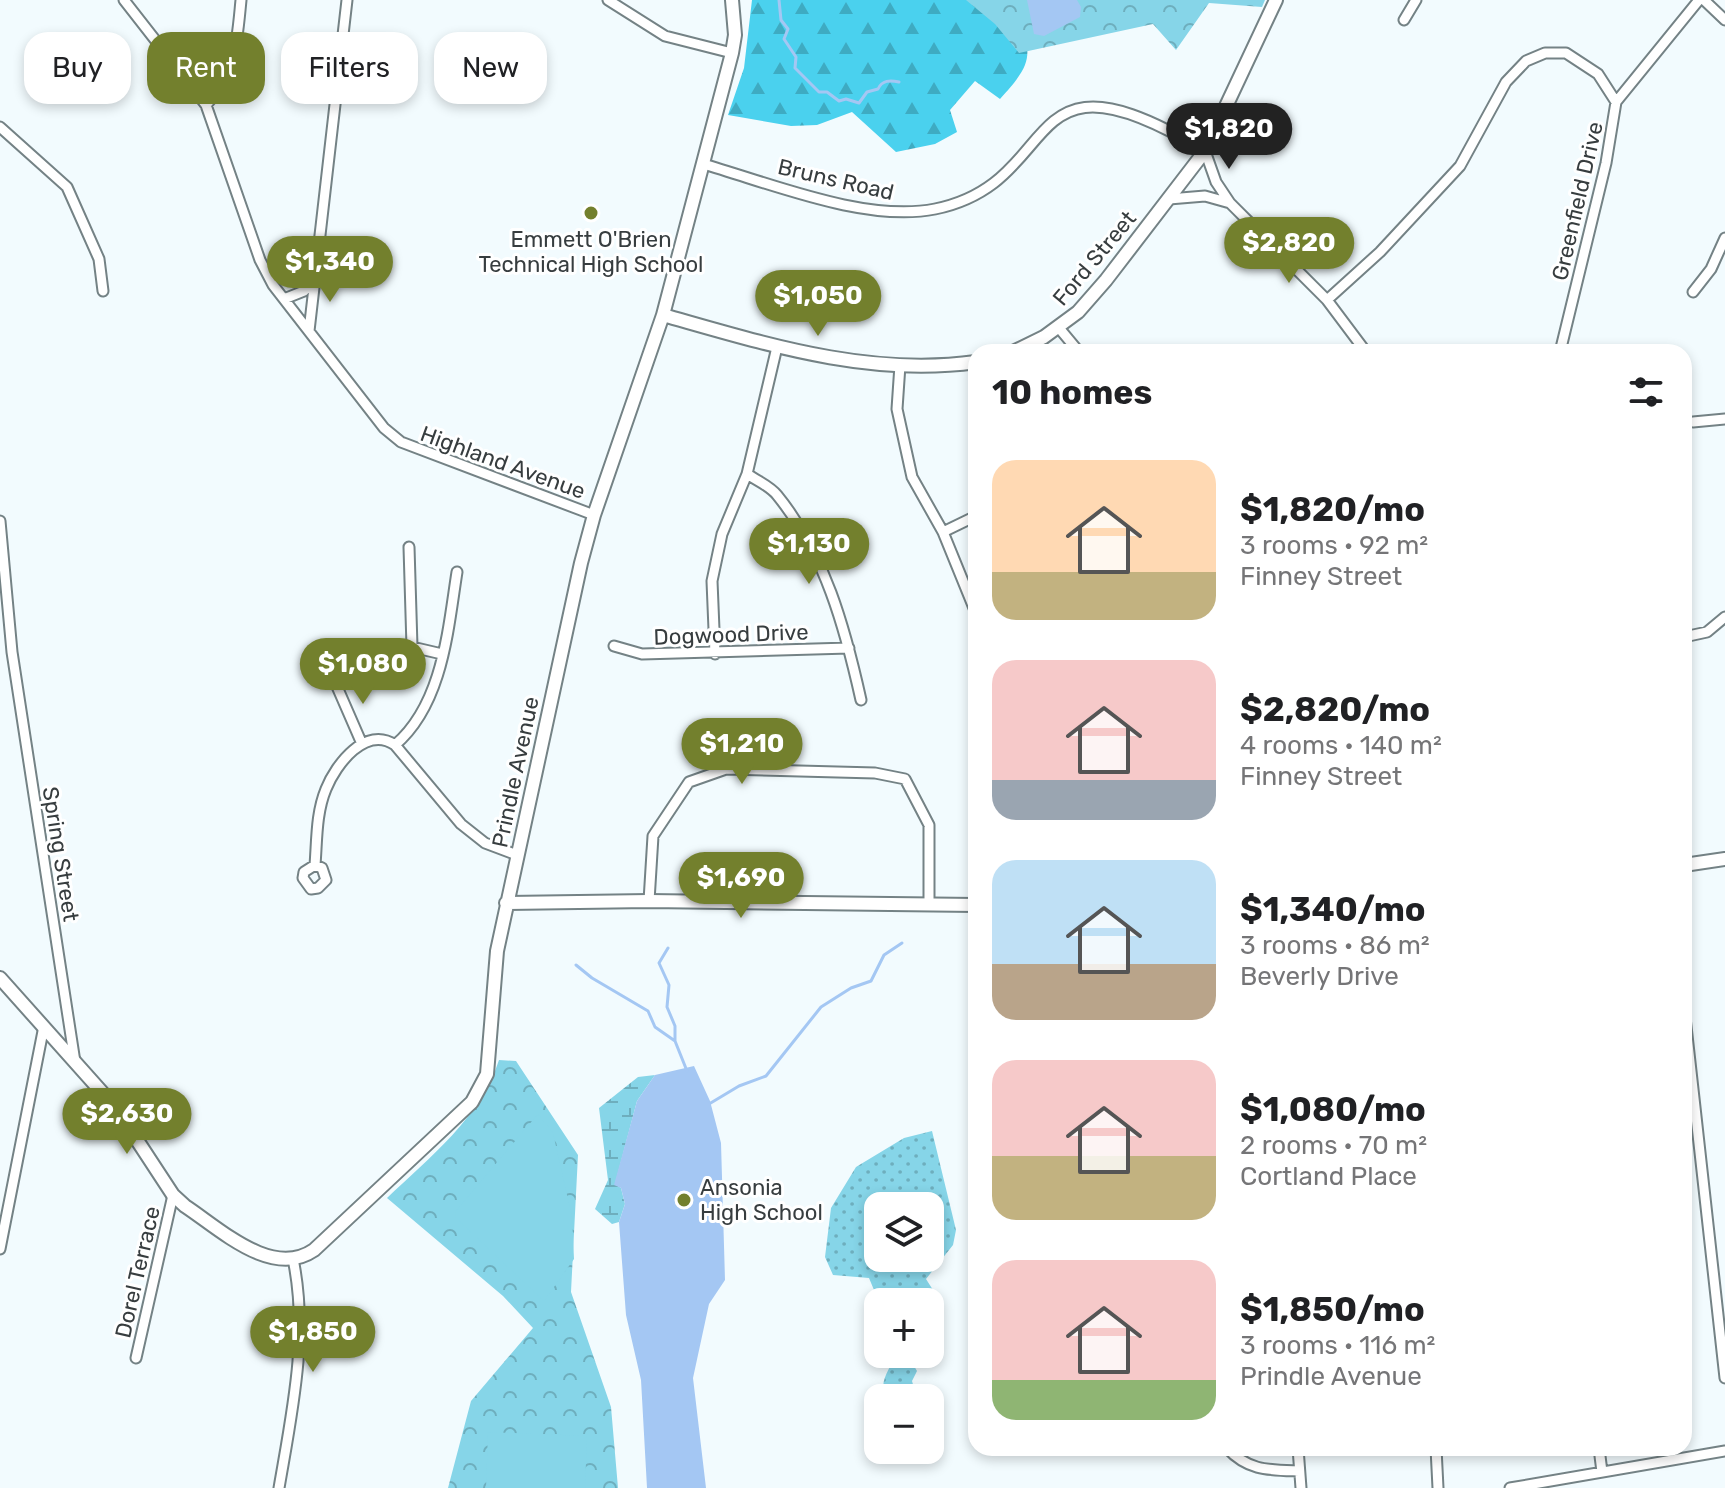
<!DOCTYPE html>
<meta charset="utf-8">
<style>
:root{--surface:#fff;--page:#f6f6f6;--text:#202124;--muted:#757577;--accent:#73802d}
body{margin:0;font-family:Rubik,sans-serif;background:var(--page);color:var(--text);height:100vh;display:flex;flex-direction:column;font-size:30px;white-space:nowrap}
*{box-sizing:border-box;margin:0}
p{font-size:26px;color:var(--muted)}
.icon{flex:none;width:44px;height:44px;fill:none;stroke:currentColor;stroke-width:2;stroke-linecap:round;stroke-linejoin:round}
.map{position:relative;flex:1;overflow:hidden}
.panel{position:absolute;left:968px;top:344px;width:724px;height:1112px;display:flex;flex-direction:column;background:var(--surface);border-radius:24px;box-shadow:0 4px 12px #0003}
.panel>*{flex:none}
.hud{position:absolute;left:24px;top:32px;width:760px;height:72px;display:flex;gap:16px}
.tools{position:absolute;left:864px;top:1192px;display:grid;gap:16px}
.tools a{display:grid;place-items:center;width:80px;height:80px;border-radius:16px;background:var(--surface);box-shadow:0 4px 12px #0003;font-size:40px}
.price{position:absolute;translate:-50% -68px;padding:0 18px;border-radius:28px;background:var(--accent);color:#fff;font-size:26px;line-height:52px;filter:drop-shadow(0 2px 4px #0008)}
.price::after{content:'';position:absolute;left:50%;top:48px;width:24px;height:18px;margin-left:-12px;background:inherit;clip-path:polygon(0 0,100% 0,50% 100%)}
.price.active{background:#222;color:#fff}
ul{padding:0;list-style:none}
li{display:flex;align-items:center;gap:24px;height:200px;padding:0 24px}
li span{display:grid;place-items:center;flex:none;width:224px;height:160px;border-radius:24px;color:#555}
li>.icon{margin-inline-start:auto}
span .icon{width:96px;height:96px;fill:#fffc;stroke-width:1}
li b{font-size:34px}
h2{display:flex;justify-content:space-between;align-items:center;height:96px;padding:0 24px;font-size:34px}
.tag{padding:0 28px;border-radius:24px;background:var(--surface);box-shadow:0 4px 12px #0003;font-size:28px;line-height:72px}
.tag.active{background:var(--accent);color:#fff}
.map>svg:first-child{display:block}
</style>
<div class="map">
<svg width="1725" height="1488" viewBox="0 0 1725 1488">
<defs>
<pattern id="grass-dots" width="8" height="8" patternUnits="userSpaceOnUse" patternTransform="scale(2)"><rect width="8" height="8" fill="#86d5e8"/><path d="M2 2h.1M6 6h.1" fill="none" stroke="#6eaebd" stroke-width="1.8" stroke-linecap="round"/></pattern>
<pattern id="forest-firs" width="22" height="20" patternUnits="userSpaceOnUse" patternTransform="scale(2)"><rect width="22" height="20" fill="#4ad1ee"/><path d="M5 1l3.5 6h-7zM16 11l3.5 6h-7z" fill="#3eabc2"/></pattern>
<pattern id="wetland-marsh" width="20" height="14" patternUnits="userSpaceOnUse" patternTransform="scale(2)"><rect width="20" height="14" fill="#86d5e8"/><path d="M1 5h8M5 5V1M11 12h8M15 12V8" fill="none" stroke="#6eaebd"/></pattern>
<pattern id="park-crowns" width="20" height="18" patternUnits="userSpaceOnUse" patternTransform="scale(2)"><rect width="20" height="18" fill="#86d5e8"/><path d="M2 6a3 3 0 1 1 6 0M12 15a3 3 0 1 1 6 0" fill="none" stroke="#6eaebd"/></pattern>
</defs>
<rect width="100%" height="100%" fill="#f2fbfe"/>
<!-- grass -->
<path fill="url(#grass-dots)" fill-rule="evenodd" d="M932,1131l24,99 -3,15 -27,34 7,11 -25,7 1,5h-30l-10,-24 -36,-3 -8,-18 6,-49 25,-41 48,-29zM878,1206h52v52h-52z
M893,1354h29l-12,5 7,12 -5,10 5,17h-30c-11,-18 6,-28 6,-44z"/>
<!-- forest -->
<path fill="url(#forest-firs)" d="M752,0h266c8,54 23,55 -18,99l-25,-18 -25,29 7,22 -22,12 -39,8 -44,-40 -35,13 -26,1 -63,-11 16,-47z"/>
<!-- wetland -->
<path fill="url(#wetland-marsh)" d="M655,1075l-18,26 -22,83 6,4 4,16 -6,18 -7,2 -17,-15 13,-29 -9,-72 39,-31z"/>
<!-- park -->
<path fill="url(#park-crowns)" d="M966,0h299l-3,7 -53,-4 -33,47 -23,-26 -134,29 -24,-29z
M499,1060l17,1 62,94 -7,137 40,115 7,81h-170l23,-87 62,-73 -30,-32 -116,-98c43,-41 93,-80 112,-138z"/>
<!-- pitch -->
<path fill="#86d5e8" d="M538,1114l15,19 19,84 2,42 -30,42 -88,-83 -1,-6z
M488,1432l99,4 -2,52h-99z"/>
<!-- water -->
<path fill="#a4c7f3" d="M1027,0h50l4,7 -1,10 -36,19 -10,-2z
M694,1066l16,35 11,42 4,137 -16,24 -16,74 13,110h-59l-6,-108 -15,-65 -7,-93 6,-18 -4,-16 -7,-3 23,-84 18,-26z"/>
<g fill="none" stroke-linecap="round" stroke-linejoin="round">
<!-- stream -->
<path stroke="#a4c7f3" stroke-width="3" d="M779,0l2,20 7,9 -4,10 12,18 -1,11 24,24h8l12,9 7,-2 13,4 8,-11 11,-3c4,-9 12,-9 21,-7
M668,948l-9,15 10,22 -2,22 8,19v15l12,30
M576,965l16,13 56,33 7,16 20,14
M709,1104l30,-18 27,-10 55,-69 30,-19 20,-7 13,-26 18,-12"/>
<defs>
<path id="street" d="M124,0l82,105 54,155 13,25 111,143 17,14 193,73
M608,0l57,36 67,17
M1704,0l21,20
M1404,20l12,-20
M1616,102l83,-102
M206,105c30,-30 31,-64 35,-105
M0,127l67,60 32,72 4,32
M703,164c67,19 163,59 232,45 133,-27 78,-174 270,-58l11,31 14,21 97,97 39,52
M1169,199l36,-3 25,7
M1693,292l18,-23 14,-31
M284,299l20,-8 11,-13
M1327,300l53,-48 80,-86 46,-84 20,-21 19,-8h21l32,21 18,28 -10,61 -46,189
M1059,328l20,24
M309,331l38,-331
M900,365l-3,44 15,68 31,55 33,81
M1693,422l32,-3
M747,474c9,6 23,12 30,21 48,59 68,133 84,205
M0,521l12,131 63,410
M943,532l33,-16
M409,547l3,100 30,7
M1684,637l23,-5 18,-15
M614,646l28,8 207,-6
M715,654l-3,-73 10,-47 25,-60 30,-127
M335,682l27,62
M395,745c48,-41 53,-116 62,-173
M315,865l7,3 4,12 -8,8 -7,1 -8,-11 1,-6 11,-7c2,-25 1,-52 11,-76 10,-25 40,-64 69,-44l66,79 24,19 32,12
M649,901l4,-65 36,-54 37,-13 149,4 30,6 24,46v80
M1684,1008l41,370
M0,1249l44,-223
M136,1358l37,-163
M1227,1448c21,23 42,22 72,23
M1298,1448l3,40
M1436,1448l2,40
M1599,1448l3,24
M279,1488c13,-76 30,-153 14,-229
M1510,1488l215,-37"/>
<path id="secondary" d="M663,315c103,29 205,62 313,47
M1013,352l31,-15 34,-25 28,-32 99,-129 71,-151
M1684,865l41,-6
M506,903l143,-2 327,4
M0,978l116,130 57,87 12,11c35,23 87,73 129,44l158,-148 15,-28 10,-123 84,-388 13,-48 69,-200 69,-262 3,-18 -3,-35"/>
</defs>
<!-- street casing -->
<use href="#street" stroke="#748285" stroke-width="13"/>
<!-- secondary casing -->
<use href="#secondary" stroke="#748285" stroke-width="16"/>
<!-- street -->
<use href="#street" stroke="#fff" stroke-width="9"/>
<!-- secondary -->
<use href="#secondary" stroke="#fff" stroke-width="12"/>
</g>
<!-- markers -->
<g fill="#73802d" stroke="#fff" stroke-width="3">
<circle cx="591" cy="213" r="8"/>
<circle cx="684" cy="1200" r="8"/>
</g>
<g text-anchor="middle" stroke-width="6" stroke-linejoin="round" paint-order="stroke">
<!-- street labels -->
<g font-size="22" fill="#373d3f" stroke="#fff">
<text transform="translate(836 179) rotate(13)" y="8">Bruns Road</text>
<text transform="translate(1577 201) rotate(-77)" y="8">Greenfield Drive</text>
<text transform="translate(1094 258) rotate(-50)" y="8">Ford Street</text>
<text transform="translate(503 462) rotate(20)" y="8">Highland Avenue</text>
<text transform="translate(731 634) rotate(-2)" y="8">Dogwood Drive</text>
<text transform="translate(515 772) rotate(-78)" y="8">Prindle Avenue</text>
<text transform="translate(61 854) rotate(81)" y="8">Spring Street</text>
<text transform="translate(137 1272) rotate(-77)" y="8">Dorel Terrace</text>
</g>
<!-- poi labels -->
<g font-size="22" fill="#373d3f" stroke="#fff">
<text x="591" y="247">Emmett O'Brien<tspan x="591" dy="25">Technical High School</tspan></text>
<text x="700" y="1195" text-anchor="start">Ansonia<tspan x="700" dy="25">High School</tspan></text>
</g>
</g>
</svg>
<div class="tools">
<a><svg class="icon" aria-label="layers" viewBox="0 0 24 24"><path d="M12 4l9 5-9 5-9-5zM3 14l9 5 9-5"/></svg></a>
<a>+</a>
<a>−</a>
</div>
<b class="price active" style="left:1229px;top:171px">$1,820</b>
<b class="price" style="left:1289px;top:285px">$2,820</b>
<b class="price" style="left:330px;top:304px">$1,340</b>
<b class="price" style="left:818px;top:338px">$1,050</b>
<b class="price" style="left:809px;top:586px">$1,130</b>
<b class="price" style="left:363px;top:706px">$1,080</b>
<b class="price" style="left:742px;top:786px">$1,210</b>
<b class="price" style="left:741px;top:920px">$1,690</b>
<b class="price" style="left:127px;top:1156px">$2,630</b>
<b class="price" style="left:313px;top:1374px">$1,850</b>
<div class="hud">
<a class="tag">Buy</a>
<a class="tag active">Rent</a>
<a class="tag">Filters</a>
<a class="tag">New</a>
</div>
<section class="panel">
<h2>10 homes<svg class="icon" aria-label="filters" viewBox="0 0 24 24"><path d="M4 7h16M4 17h16"/><circle cx="9" cy="7" r="2"/><circle cx="15" cy="17" r="2"/></svg></h2>
<ul>
<li><span style="background:linear-gradient(#ffd9b3 70%,#c2b280 0)"><svg class="icon" aria-label="home" viewBox="0 0 24 24"><path d="M3 11l9-7 9 7M6 9v11h12V9"/></svg></span><div><b>$1,820/mo</b><p>3 rooms · 92 m²</p><p>Finney Street</p></div></li>
<li><span style="background:linear-gradient(#f6c9c9 75%,#9aa5b1 0)"><svg class="icon" aria-label="home" viewBox="0 0 24 24"><path d="M3 11l9-7 9 7M6 9v11h12V9"/></svg></span><div><b>$2,820/mo</b><p>4 rooms · 140 m²</p><p>Finney Street</p></div></li>
<li><span style="background:linear-gradient(#bfe0f5 65%,#b9a48a 0)"><svg class="icon" aria-label="home" viewBox="0 0 24 24"><path d="M3 11l9-7 9 7M6 9v11h12V9"/></svg></span><div><b>$1,340/mo</b><p>3 rooms · 86 m²</p><p>Beverly Drive</p></div></li>
<li><span style="background:linear-gradient(#f6c9c9 60%,#c2b280 0)"><svg class="icon" aria-label="home" viewBox="0 0 24 24"><path d="M3 11l9-7 9 7M6 9v11h12V9"/></svg></span><div><b>$1,080/mo</b><p>2 rooms · 70 m²</p><p>Cortland Place</p></div></li>
<li><span style="background:linear-gradient(#f6c9c9 75%,#8fb573 0)"><svg class="icon" aria-label="home" viewBox="0 0 24 24"><path d="M3 11l9-7 9 7M6 9v11h12V9"/></svg></span><div><b>$1,850/mo</b><p>3 rooms · 116 m²</p><p>Prindle Avenue</p></div></li>
</ul>
</section>
</div>
